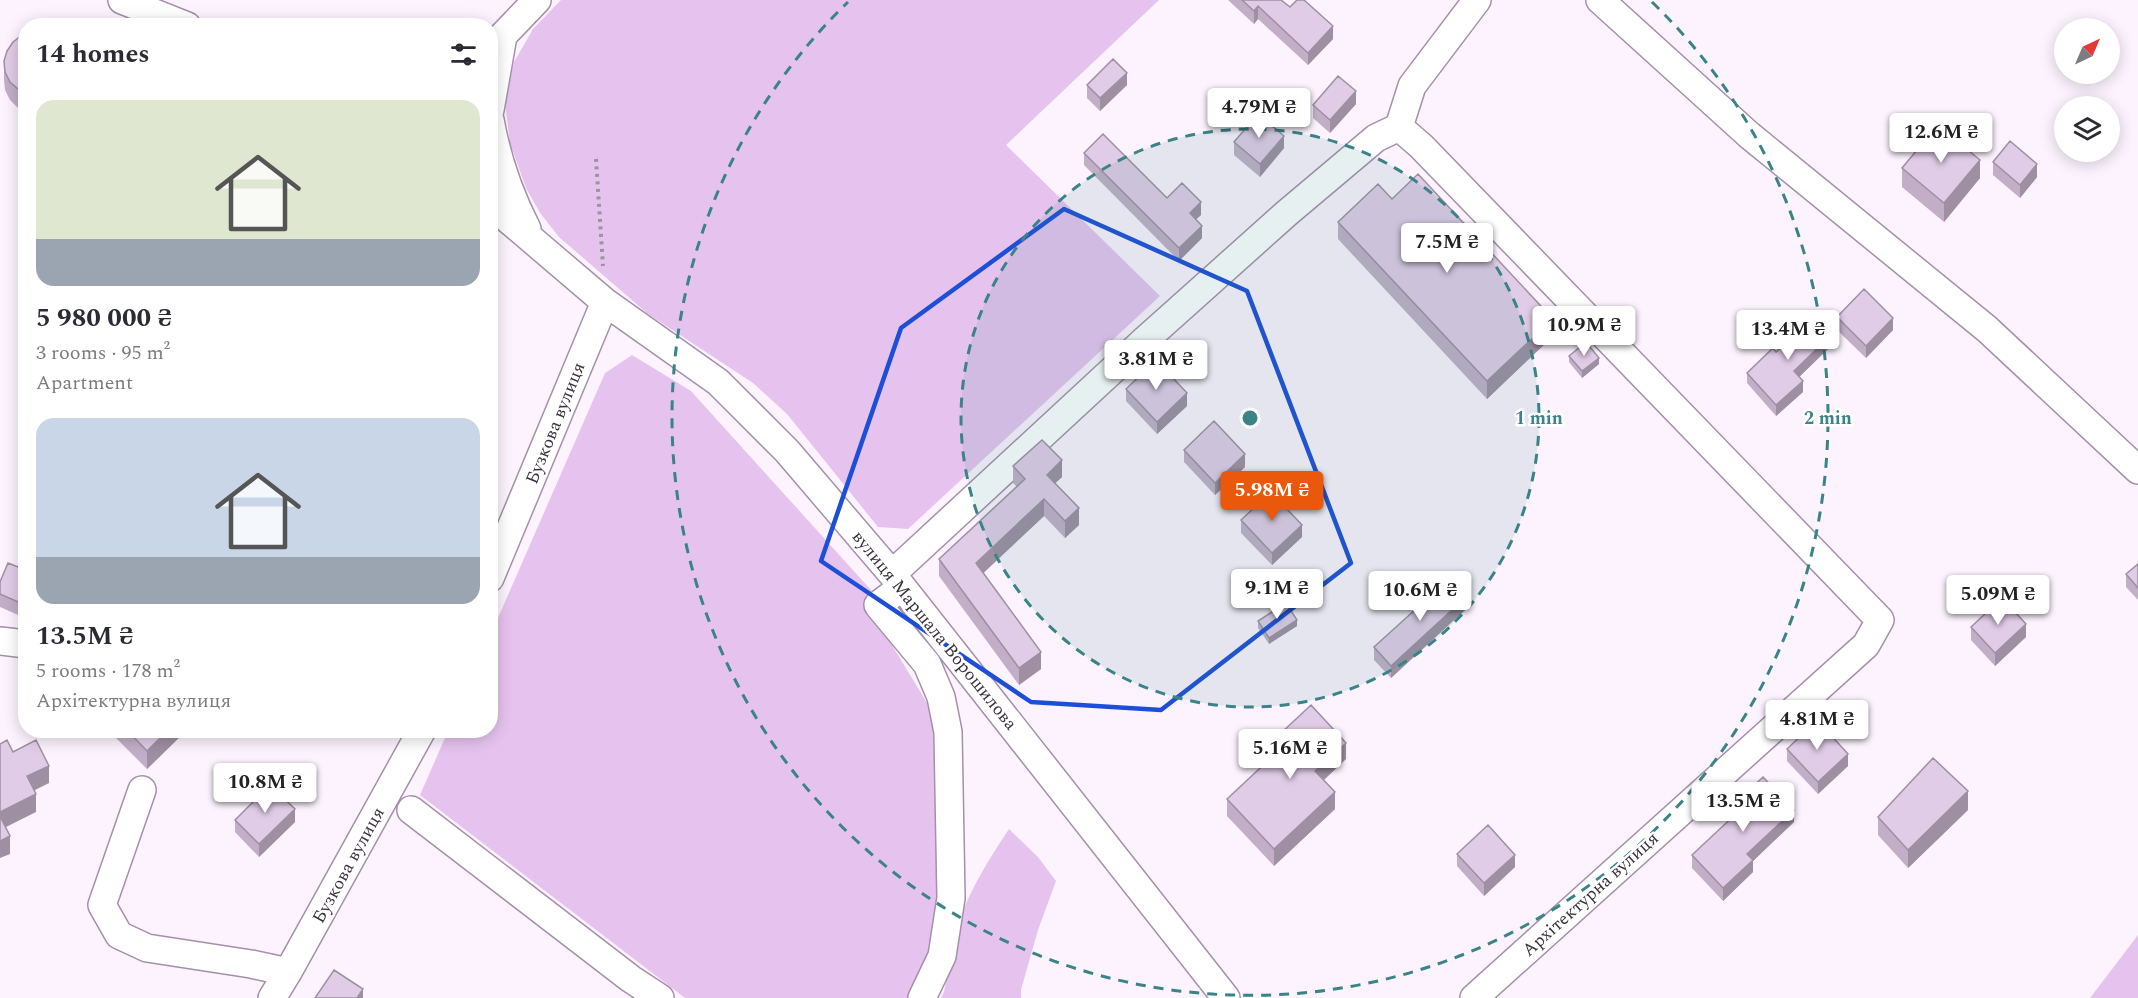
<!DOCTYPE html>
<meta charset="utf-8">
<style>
:root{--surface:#fff;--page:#f2f2f3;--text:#2b2b33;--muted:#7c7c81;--accent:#ea580c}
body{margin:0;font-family:Spectral,serif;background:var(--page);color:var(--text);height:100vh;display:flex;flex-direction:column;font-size:22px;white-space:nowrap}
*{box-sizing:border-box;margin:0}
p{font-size:20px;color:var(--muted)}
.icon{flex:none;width:33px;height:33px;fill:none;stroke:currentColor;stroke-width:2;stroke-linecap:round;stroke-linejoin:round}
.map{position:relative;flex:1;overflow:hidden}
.details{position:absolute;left:18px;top:18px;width:480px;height:720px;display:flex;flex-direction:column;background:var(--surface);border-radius:24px;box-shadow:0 3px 15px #0003}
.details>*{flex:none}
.needle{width:39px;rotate:44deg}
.fabs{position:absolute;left:2054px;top:18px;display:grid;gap:12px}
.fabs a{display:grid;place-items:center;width:66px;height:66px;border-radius:50%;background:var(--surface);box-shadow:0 3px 15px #0003;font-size:30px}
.price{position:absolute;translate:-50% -51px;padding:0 14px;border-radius:6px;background:#fff;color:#222;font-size:20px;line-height:39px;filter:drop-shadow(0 2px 3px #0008)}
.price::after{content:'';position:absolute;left:50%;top:36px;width:18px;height:14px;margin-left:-9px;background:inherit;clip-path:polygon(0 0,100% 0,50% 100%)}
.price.on{background:var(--accent);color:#fff}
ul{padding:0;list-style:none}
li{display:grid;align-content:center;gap:12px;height:318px;padding:0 18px}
li span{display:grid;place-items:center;height:186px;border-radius:18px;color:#555}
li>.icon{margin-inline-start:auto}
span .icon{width:108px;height:108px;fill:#fffc;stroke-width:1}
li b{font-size:26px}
h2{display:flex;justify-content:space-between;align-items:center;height:72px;padding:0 18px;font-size:26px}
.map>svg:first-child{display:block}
</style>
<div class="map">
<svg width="2138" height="998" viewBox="0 0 2138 998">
<rect width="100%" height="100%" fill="#fcf3fe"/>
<!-- green -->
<path fill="#e6c3ef" d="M561,0h598l-153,145 154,151 -252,233 -30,-2 -91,-113 -34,-31 -105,-69 -89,-77 -19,-24 -14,-25 -16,-45 -5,-41 9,-40 19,-33z
M632,355l59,36 180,199 -1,19 65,107 1,112 4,112 -29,58h-226l-265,-203 28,-64 42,-1 1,-96 114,-261z
M1009,829l29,28 18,24 -18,49 -17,60v8h-80l3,-6c4,-20 7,-40 12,-60 9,-35 33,-73 53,-103z
M2138,935v63h-48z"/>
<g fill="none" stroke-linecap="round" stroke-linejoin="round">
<defs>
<path id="minor" d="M122,0l65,26
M1600,0l149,135 238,194 151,141
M490,49l47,-49
M490,110l13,-74
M490,120c7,39 19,74 37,109
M1399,127l13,-41 65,-86
M490,204l115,98 113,80 69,69 105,123 334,424
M892,574l253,-234 142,-127 89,-75 23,-11 22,19 459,474 -14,25 -392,353
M490,578l115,-276
M902,587l-24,18 49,59 14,33 7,35 3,166 -9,58 -20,42
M0,641l26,3
M142,790l-40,115 17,30 28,13 104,16 37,8
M411,810l220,169 29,19
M272,998l16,-26 134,-242"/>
</defs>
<!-- minor casing -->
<use href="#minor" stroke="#a490a9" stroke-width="30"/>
<!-- path -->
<path stroke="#9c939e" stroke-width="4" stroke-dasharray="3 4.5" stroke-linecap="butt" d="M596,159l7,107"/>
<!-- minor -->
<use href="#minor" stroke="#fff" stroke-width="27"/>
</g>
<!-- wall -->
<path fill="#c2afc7" d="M1228,0h53l9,7 43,32 -25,26 -50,-46 -4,5z
M26,35v76l-8,-3 -8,-8 -5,-10 -1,-10v-19z
M1087,85h40l-27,26 -13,-13z
M1356,104l-26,29 -17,-15v-13z
M1234,142l50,6 -24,29 -26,-22z
M1084,153l83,45 34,17 -5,4 6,19 -23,23 -95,-96z
M1993,162l44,15 -17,21 -27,-23z
M1902,168l78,10 -36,44 -42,-35z
M1338,222l215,114 -66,63 -149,-160z
M1837,317l56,13 -27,28 -29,-28z
M1832,345l-33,32 4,15 -27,24 -29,-33v-10l29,-21z
M1569,356l30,8 -17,14 -13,-16z
M1126,389l61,17 -30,28 -31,-33z
M1184,450l61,17 -30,28 -31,-33z
M1013,466l49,11 -7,6 24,42 -14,13 -21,-22 -61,57 58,96 -22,16 -80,-109v-17l78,-72 -4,-4z
M1241,520l61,17 -30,28 -31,-32z
M2138,564v36l-12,-13v-13z
M26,570l-1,48 -25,-11v-25z
M1466,609l-75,69 -17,-18v-13z
M1258,621l39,5 -28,18 -11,-16z
M1971,627l55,10 -31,29 -24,-26z
M114,730h73l-40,39 -33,-33z
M1280,734l66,25 -22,21 11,29 -61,57 -47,-50v-17l53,-49z
M1787,749l61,17 -30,28 -31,-33z
M1733,805l61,17 -41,39v11l-30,29 -31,-33v-13l41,-38z
M1968,810l-60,58 -30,-33v-18z
M235,820l60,2 -36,35 -24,-25z
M1457,854l58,13 -31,29 -27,-30z"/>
<!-- shaded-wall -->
<path fill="#9e8fa2" d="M1258,6v13l-4,5v-13z
M1333,26v13l-25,26v-12z
M1127,73v12l-27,26v-13z
M1356,91v13l-26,29v-13z
M1284,136v12l-24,29v-13z
M1980,160v18l-36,44v-19z
M2037,164v13l-17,21v-13z
M1201,202v13l-11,10v-12z
M1202,226v12l-23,23v-13z
M1893,318v12l-27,28v-12z
M1553,319v17l-66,63v-18z
M1832,334v11l-38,37v-11z
M1599,358v6l-17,14v-7z
M1803,381v11l-27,24v-11z
M1187,393v13l-30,28v-12z
M1245,454v13l-30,28v-12z
M1062,460v17l-15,14v-16z
M1044,499v17l-68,64v-17z
M1079,508v17l-14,13v-17z
M1302,525v12l-30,28v-12z
M1466,597v12l-75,69v-12z
M1297,620v6l-28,18v-6z
M2026,624v13l-31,29v-13z
M1041,652v17l-22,16v-17z
M168,730h19l-40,39v-18z
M1346,743v16l-31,29v-17z
M1848,754v12l-30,28v-12z
M49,766v17l-22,11v-18z
M1968,791v19l-60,58v-18z
M1335,792v17l-61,57v-17z
M36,794v18l-36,18v-18z
M295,809v13l-36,35v-13z
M1794,810v12l-41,39v11l-30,29v-13l24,-34z
M10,836v18l-10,4v-17z
M1515,855v12l-31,29v-13z
M363,989v9h-6z"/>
<!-- building -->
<path fill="#e1cce7" stroke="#9e8fa2" stroke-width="1.5" d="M1242,0h39l9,7 7,-7h7l29,26 -25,27 -50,-47 -4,5z
M26,35v58l-8,-4 -8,-7 -5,-10 -1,-11 3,-10 6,-9 8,-6z
M1113,59l14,14 -27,25 -13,-13z
M1338,76l18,15 -26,29 -17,-15z
M1258,114l26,22 -24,28 -26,-22z
M1938,125l42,35 -36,43 -42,-35z
M1103,134l64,64 15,-15 19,19 -11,11 12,13 -23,22 -95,-95z
M2010,141l27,23 -17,21 -27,-23z
M1418,174l135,145 -66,62 -149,-159 40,-38 14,15z
M1864,289l29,29 -27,28 -29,-29z
M1813,315l19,19 -38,37 9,10 -27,24 -29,-32 26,-25 3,4z
M1586,342l13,16 -17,13 -13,-15z
M1156,360l31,33 -30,29 -31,-33z
M1214,421l31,33 -30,29 -31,-33z
M1042,440l20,20 -15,15 32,33 -14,13 -21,-22 -68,64 65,89 -22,16 -80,-109 86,-80 -12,-13z
M1271,492l31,33 -30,28 -31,-33z
M8,563l18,7 -1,35 -25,-11v-12z
M2138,564v24l-12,-14z
M1449,579l17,18 -75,69 -17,-19z
M2002,598l24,26 -31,29 -24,-26z
M1286,603l11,17 -28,18 -11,-17z
M1311,705l35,38 -31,28 20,21 -61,57 -47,-50 61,-57 -8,-8z
M1817,720l31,34 -30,28 -31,-33z
M127,730h41l-21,21z
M7,740l6,12 23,-12 13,26 -22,10 9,18 -36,18v-68z
M1933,758l35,33 -60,59 -30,-33z
M1763,777l31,33 -47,44 6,6 -30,28 -31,-33 47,-44 -6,-6z
M270,785l25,24 -36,35 -24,-24z
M0,816l10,20 -10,5z
M1488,825l27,30 -31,28 -27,-29z
M334,970l29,19 -6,9h-42z"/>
<!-- marked area -->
<path fill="none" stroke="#1d4ed8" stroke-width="4.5" stroke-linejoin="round" d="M1064,209l183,82 104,272 -190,147 -130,-8 -210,-141 80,-233z"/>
<!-- distance rings -->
<circle cx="1250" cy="418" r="289" fill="#3a8386" fill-opacity=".12"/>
<g fill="none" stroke="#3a8386" stroke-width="3" stroke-dasharray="10 8">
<circle cx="1250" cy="418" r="289"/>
<path d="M1652 2A578 578 0 1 1 848 2"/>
</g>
<g text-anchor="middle" stroke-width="5" stroke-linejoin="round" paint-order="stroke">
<!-- street labels -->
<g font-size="18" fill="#3a313c" stroke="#fff">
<text transform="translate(555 423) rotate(-68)" y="6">Бузкова вулиця</text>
<text transform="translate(935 630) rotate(51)" y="6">вулиця Маршала Ворошилова</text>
<text transform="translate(348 865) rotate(-61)" y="6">Бузкова вулиця</text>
<text transform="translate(1590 894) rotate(-42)" y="6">Архітектурна вулиця</text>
</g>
</g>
<circle cx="1250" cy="418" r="9" fill="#3a8386" stroke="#fff" stroke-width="3"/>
<g font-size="18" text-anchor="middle" font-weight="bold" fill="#3a8386" stroke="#fff" stroke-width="5" stroke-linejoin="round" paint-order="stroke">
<text x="1539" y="424">1 min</text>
<text x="1828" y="424">2 min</text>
</g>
</svg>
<div class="fabs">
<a><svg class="needle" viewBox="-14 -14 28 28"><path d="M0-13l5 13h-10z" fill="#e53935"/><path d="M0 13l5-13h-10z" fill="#7c7c81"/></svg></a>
<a><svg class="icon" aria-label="layers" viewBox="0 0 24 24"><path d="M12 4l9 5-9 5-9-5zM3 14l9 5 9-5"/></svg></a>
</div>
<b class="price" style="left:1259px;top:139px">4.79M ₴</b>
<b class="price" style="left:1941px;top:164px">12.6M ₴</b>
<b class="price" style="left:1447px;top:274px">7.5M ₴</b>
<b class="price" style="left:1584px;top:357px">10.9M ₴</b>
<b class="price" style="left:1788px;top:361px">13.4M ₴</b>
<b class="price" style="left:1156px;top:391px">3.81M ₴</b>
<b class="price on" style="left:1272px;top:522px">5.98M ₴</b>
<b class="price" style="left:1277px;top:620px">9.1M ₴</b>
<b class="price" style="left:1420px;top:622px">10.6M ₴</b>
<b class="price" style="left:1998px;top:626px">5.09M ₴</b>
<b class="price" style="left:1817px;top:751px">4.81M ₴</b>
<b class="price" style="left:1290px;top:780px">5.16M ₴</b>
<b class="price" style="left:265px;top:814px">10.8M ₴</b>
<b class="price" style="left:1743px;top:833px">13.5M ₴</b>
<section class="details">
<h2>14 homes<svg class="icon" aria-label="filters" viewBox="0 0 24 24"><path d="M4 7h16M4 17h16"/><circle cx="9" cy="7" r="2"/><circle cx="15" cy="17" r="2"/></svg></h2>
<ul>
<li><span style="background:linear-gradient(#dfe7d0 75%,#9aa5b1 0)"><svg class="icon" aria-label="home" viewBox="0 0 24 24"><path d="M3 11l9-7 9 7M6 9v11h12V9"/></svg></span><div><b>5 980 000 ₴</b><p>3 rooms · 95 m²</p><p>Apartment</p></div></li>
<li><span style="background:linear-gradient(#c9d6e8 75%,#9aa5b1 0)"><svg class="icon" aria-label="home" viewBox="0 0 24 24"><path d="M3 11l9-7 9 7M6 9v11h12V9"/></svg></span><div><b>13.5M ₴</b><p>5 rooms · 178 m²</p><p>Архітектурна вулиця</p></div></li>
</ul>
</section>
</div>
